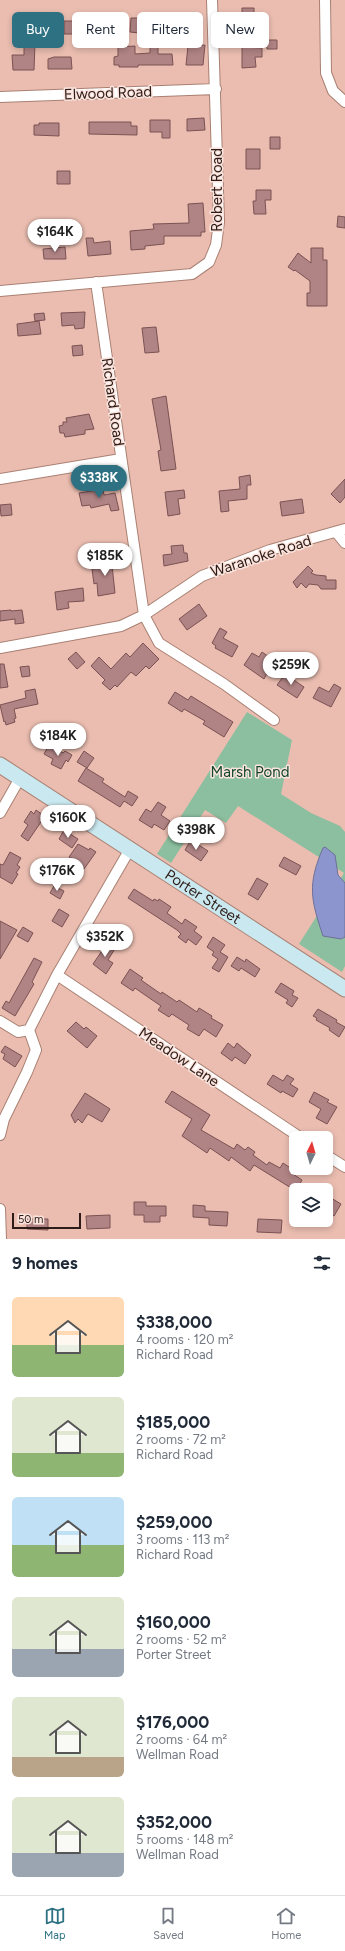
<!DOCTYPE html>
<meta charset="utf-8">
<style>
:root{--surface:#fff;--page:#f2f2f3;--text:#1f2937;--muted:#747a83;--line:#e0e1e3;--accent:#2e7183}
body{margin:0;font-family:Figtree,sans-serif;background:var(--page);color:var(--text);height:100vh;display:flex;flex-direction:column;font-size:15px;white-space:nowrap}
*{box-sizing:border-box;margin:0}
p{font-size:13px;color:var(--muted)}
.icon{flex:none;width:22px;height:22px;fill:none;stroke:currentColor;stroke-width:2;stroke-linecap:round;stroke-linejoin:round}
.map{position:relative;height:1239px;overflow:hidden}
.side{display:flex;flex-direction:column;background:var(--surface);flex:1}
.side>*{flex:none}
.top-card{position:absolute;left:12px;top:12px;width:321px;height:36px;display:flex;gap:8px}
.needle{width:26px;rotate:5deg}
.controls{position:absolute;left:289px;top:1131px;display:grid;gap:8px}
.controls a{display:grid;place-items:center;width:44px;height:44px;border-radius:6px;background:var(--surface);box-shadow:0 2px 6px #0003;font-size:20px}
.scale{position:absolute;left:12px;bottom:10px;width:69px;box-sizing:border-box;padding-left:4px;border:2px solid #2c1b16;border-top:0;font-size:11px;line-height:14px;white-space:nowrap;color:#2c1b16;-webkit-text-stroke:3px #fbe4dd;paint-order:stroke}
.price{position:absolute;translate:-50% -34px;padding:0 9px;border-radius:14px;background:#fff;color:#222;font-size:13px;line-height:26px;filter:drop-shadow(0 1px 2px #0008)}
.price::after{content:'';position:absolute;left:50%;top:24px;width:12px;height:9px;margin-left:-6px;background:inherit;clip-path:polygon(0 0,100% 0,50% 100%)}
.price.on{background:var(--accent);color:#fff}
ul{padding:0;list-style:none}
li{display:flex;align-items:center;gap:12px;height:100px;padding:0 12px}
li span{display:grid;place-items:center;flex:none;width:112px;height:80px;border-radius:6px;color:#555}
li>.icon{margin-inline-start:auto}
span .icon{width:48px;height:48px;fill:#fffc;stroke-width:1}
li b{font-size:17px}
h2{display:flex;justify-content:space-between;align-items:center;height:48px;padding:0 12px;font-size:17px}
.chip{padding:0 14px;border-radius:6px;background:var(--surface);box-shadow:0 2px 6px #0003;font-size:14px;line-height:36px}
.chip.on{background:var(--accent);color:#fff}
.tab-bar{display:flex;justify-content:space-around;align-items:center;height:56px;border-top:1px solid var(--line);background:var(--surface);font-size:11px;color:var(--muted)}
.tab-bar a{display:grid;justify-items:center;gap:2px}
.tab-bar .on{color:var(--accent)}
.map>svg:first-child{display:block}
</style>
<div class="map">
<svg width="345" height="1239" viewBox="0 0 345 1239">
<rect width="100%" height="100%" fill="#eabdb0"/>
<!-- green -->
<path fill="#8bbf9f" d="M247,712l45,28 -11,54 30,19 29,13 5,6v134l-3,6 -43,-28 45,-71 -106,-67 -12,17 -21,-13 -34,53 -14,-9z"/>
<!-- water -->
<path fill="#8c95ce" stroke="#6f7097" d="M325,847l10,8 3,20 7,8v54l-4,2 -18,-3c-12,-36 -16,-51 0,-88z"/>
<!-- building -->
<path fill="#b08384" stroke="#7b5253" d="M242,8h12v17h-12z
M131,18h9l-1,15 -9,-1z
M64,21h13v13h-13z
M164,22h9v10h-9z
M266,40h11v9h-10z
M35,43l-1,27h-21l-1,-15h12v-11z
M205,45l-2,20h-17l2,-19z
M135,46v8l15,-1v-7h8v8h14l1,11h-35v2h-19v-2h-5v-8l4,-1v-9z
M242,47l20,1v9h-7l1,10 -14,1z
M54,57h17l1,12h-24v-10z
M204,118l1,12 -18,1v-12z
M150,120h20v18h-8v-6h-12z
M89,122h42v4h6v9l-48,-1z
M39,123h20v13l-25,-1v-10h5z
M270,137h10v12h-10z
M246,149h14v20h-14z
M57,171h13v13h-13z
M256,190h15v10h-6l1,14h-12l-1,-13h3z
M203,203l2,29h-4v4h-37v8l-19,2v3l-14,1 -1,-19 24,-2 -1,-5 36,-1 -1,-19z
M338,216l7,1v11l-8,-1z
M86,238h7l1,5 16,-2 1,13 -23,2z
M65,247l1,12h-22l-1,-10z
M311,248h12v12h4v46h-20v-13h3v-12l-15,-11 -1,1 -6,-4 10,-14 13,10z
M85,312l-1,16 -9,1 -1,-4 -12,1 -1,-13z
M44,313l1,7 -10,1 -1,-7z
M39,321l2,13 -23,2 -1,-12z
M156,327l3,25 -14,1 -3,-25z
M82,345l1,10 -10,1 -1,-10z
M166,396l10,73 -15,2 -3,-20 3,-1 -9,-51z
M89,414l5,15 -9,1v4l-20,3 -1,-4h-4l-1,-7 4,-1v-3h4l-1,-4z
M250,475l1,10h-4v14l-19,2 1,10 -8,1 -2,-21 21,-2 -1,-12z
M345,479v18l-5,6 -9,-9z
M103,489l1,6 11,-2 4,17 -8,1 -2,-7 -18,4 -1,-3 -8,1 -3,-13z
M184,490l1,8 -7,1 2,15 -12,2 -3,-24z
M302,499l2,14 -22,3 -2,-14z
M11,504l1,11 -11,1 -1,-11z
M183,545l1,8h3l1,8 -24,5 -1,-11 9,-1 -1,-8z
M111,556l4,37 -17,3 -1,-13 -3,1 -2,-15 10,-1 -2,-10z
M308,566l5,5 -2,2 5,2 10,1v4h10v9h-15l-3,-4 -9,-1 -3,4 -5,-5 -4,5 -4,-6z
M83,588l1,13 -16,1 1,6 -12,2 -2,-18z
M199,604l8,12 -20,14 -8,-11z
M11,610v1l11,-1 2,13 -9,1v-5l-15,2v-10z
M220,628l7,4 -4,6 15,8 -6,11 -17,-9 1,-2 -4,-3z
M143,643l16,16 -10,10 -3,-3 -10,10 -5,-4 -14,15 -2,-2 -5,5 -8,-7 3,-3 -14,-14 8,-9 12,12 15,-16 4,4z
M76,652l9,10 -8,7 -9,-10z
M262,652l7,5 -2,4 5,3 -8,15 -20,-14 8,-12 7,4z
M0,664h4l4,23 -8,1z
M29,666l1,10 -8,1 -2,-10z
M285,674l19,13 -7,11 -20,-13z
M334,684l7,4 -10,19 -18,-9 6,-11 10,5z
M35,689l3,15 -24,5 2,9 -2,1 1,3 -9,3 -1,-4 -1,1 -4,-17 26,-7 -1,-7z
M175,692l13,8 3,-4 42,26 -9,15 -21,-13 2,-3 -21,-12 -2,3 -14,-9z
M49,745l14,8 2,-2 7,4 -4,7 -2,-2 -5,9 -10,-5 2,-5 -9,-5z
M84,751l10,7 -7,10 -10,-6z
M86,768l18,11 -2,3 23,15 3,-6 10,6 -6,9 -8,-5 -4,6 -42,-26z
M158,802l8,5 -5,8 9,6 -6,9 -10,-6 -2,4 -13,-8 7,-11 5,3z
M36,810l7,5 -2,3 2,1 -15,22 -7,-5 7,-11 -4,-3 7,-11 3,3z
M64,830l14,9 -6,9 -13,-9z
M191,840l17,11 -7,10 -16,-11z
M78,844l11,6 1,-2 6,4 -12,17 -5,-3 2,-3 -12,-6z
M10,852l11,6 -4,7 3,2 -4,6 2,1 -6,10 -12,-7v-13l3,1z
M284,857l17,9 -5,9 -17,-9z
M257,878l11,6 -10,16 -10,-6z
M54,886l10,5 -4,8 -10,-6z
M134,889l19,12 1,-2 4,2 1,-2 12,8 -4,6 15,11 3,-5 12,8 -3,4 8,6 -6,8 -8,-6 -2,4 -8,-6 3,-3 -4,-4 -49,-32z
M59,909l10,6 -7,12 -10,-6z
M0,921l17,9 -17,29z
M23,927l10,6 -5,9 -11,-6z
M213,937l12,8 -5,7 8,5 -9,15 -7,-4 6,-9 -6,-4 2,-3 -7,-5z
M108,942l8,5 -8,13 5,3 -7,11 -13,-10z
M237,957l8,5 1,-3 14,10 -5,8 -14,-9 -2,3 -8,-5z
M34,958l8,4 -10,20 2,2 -19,32 -13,-8 4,-7 3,2z
M130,969l13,9 -2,2 20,14 1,-2 15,10 2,-2 18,12 2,-4 13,8 -1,2 12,7 -7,12 -12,-8 -5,7 -12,-7 2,-4 -17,-11 -3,3 -11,-7 3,-4 -16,-11 -10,-7 -2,3 -12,-8z
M281,983l13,8 -2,4 6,3 -6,9 -6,-4 2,-3 -13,-8z
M318,1009l19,11 -1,2 9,5 -6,10 -10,-7 1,-2 -14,-8 1,-2 -4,-2z
M76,1022l8,7 2,-2 11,9 -10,12 -20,-17z
M228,1043l6,5 3,-5 14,12 -6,9 -10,-7 -3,4 -11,-8z
M5,1046l17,10 -7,11 -12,-8 2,-5 -4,-2z
M273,1075l10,6 4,-6 7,4 -4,5 8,5 -5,8 -11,-6 -1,2 -14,-9z
M172,1091l38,24 -9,15 33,19 3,-5 8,6 3,-3 7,5 -2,3 14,10 2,-3 11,6 3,-5 9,6 -2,3 12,8 -6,11 -42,-26 -4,6 -19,-14 -2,4 -19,-13 -3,5 -25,-17 10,-17 -27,-17z
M314,1092l15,8 -2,2 10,5 -10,17 -11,-6 5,-9 -12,-7z
M85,1093l25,16 -8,13 -14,-8 -6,9 -4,-4 -3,4 -4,-8z
M326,1195l15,9 -7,12 -8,-5z
M134,1202h12v4h20v10h-6v6h-16v-7h-10z
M193,1205l12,1v5l23,1 -1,14 -18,-1v-7l-16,-1z
M110,1215v13l-23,1 -1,-13z
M27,1219h21v11l-21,-1z
M258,1219l24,1 -1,13 -24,-1z"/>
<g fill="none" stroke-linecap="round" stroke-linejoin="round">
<defs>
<path id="street" d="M325,0l1,73 7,18 12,11
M0,97l216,-8
M96,282l48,333 15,28 65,41 50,36
M0,291l192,-17 17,-12 7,-17 3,-23 -7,-222
M0,479l121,-20
M336,532l9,11
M0,648l121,-22 23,-11 58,-39 68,-26 75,-21
M0,813l20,-35
M57,975l244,163
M0,1021l18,11 11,-2
M0,1135l4,-16 23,-47 9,-22 -7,-20 28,-55 73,-126
M326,1155l19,12
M0,1209l1,30"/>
<g id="secondary">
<path id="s1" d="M0,765l345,224"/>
</g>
</defs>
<!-- street casing -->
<use href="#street" stroke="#a98073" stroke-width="12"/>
<!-- secondary casing -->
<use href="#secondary" stroke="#a98073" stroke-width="17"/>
<!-- street -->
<use href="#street" stroke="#fff" stroke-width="10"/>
<!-- secondary -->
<use href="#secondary" stroke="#cae8ef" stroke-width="15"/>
</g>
<g text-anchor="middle" stroke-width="3" stroke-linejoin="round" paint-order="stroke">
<!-- street labels -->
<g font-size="15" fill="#2c1b16" stroke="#fbe4dd">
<text transform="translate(108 93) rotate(-2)" y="5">Elwood Road</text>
<text transform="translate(217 190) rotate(-90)" y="5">Robert Road</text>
<text transform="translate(113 402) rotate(82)" y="5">Richard Road</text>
<text transform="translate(261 556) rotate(-18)" y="5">Waranoke Road</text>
<text dy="5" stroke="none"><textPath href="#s1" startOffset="242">Porter Street</textPath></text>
<text transform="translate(179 1057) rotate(34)" y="5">Meadow Lane</text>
</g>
<!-- park labels -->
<g font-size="15" fill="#12452c" stroke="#fbe4dd">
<text x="250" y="777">Marsh Pond</text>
</g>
</g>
</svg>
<div class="controls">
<a><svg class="needle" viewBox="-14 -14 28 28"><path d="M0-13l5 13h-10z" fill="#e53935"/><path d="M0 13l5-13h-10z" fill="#747a83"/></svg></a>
<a><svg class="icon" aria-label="layers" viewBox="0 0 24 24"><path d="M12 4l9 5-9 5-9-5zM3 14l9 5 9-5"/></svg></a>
</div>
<div class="scale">50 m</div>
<b class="price" style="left:55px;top:253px">$164K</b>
<b class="price on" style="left:99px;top:499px">$338K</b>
<b class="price" style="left:105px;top:577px">$185K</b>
<b class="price" style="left:291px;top:686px">$259K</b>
<b class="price" style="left:58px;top:757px">$184K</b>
<b class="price" style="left:68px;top:839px">$160K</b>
<b class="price" style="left:196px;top:851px">$398K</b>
<b class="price" style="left:57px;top:892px">$176K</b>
<b class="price" style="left:105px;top:958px">$352K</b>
<div class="top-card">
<a class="chip on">Buy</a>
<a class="chip">Rent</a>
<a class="chip">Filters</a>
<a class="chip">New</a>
</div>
</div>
<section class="side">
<h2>9 homes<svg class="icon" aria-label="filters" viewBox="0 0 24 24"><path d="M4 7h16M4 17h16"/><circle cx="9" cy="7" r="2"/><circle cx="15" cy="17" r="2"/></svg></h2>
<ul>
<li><span style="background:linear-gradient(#ffd9b3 60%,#8fb573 0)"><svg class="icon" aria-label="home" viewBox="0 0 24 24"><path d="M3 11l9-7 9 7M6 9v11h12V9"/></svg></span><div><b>$338,000</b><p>4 rooms · 120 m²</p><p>Richard Road</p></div></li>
<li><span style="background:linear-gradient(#dfe7d0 70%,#8fb573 0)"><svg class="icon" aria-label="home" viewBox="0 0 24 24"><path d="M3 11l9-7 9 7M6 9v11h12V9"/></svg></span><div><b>$185,000</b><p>2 rooms · 72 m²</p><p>Richard Road</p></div></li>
<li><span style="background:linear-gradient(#bfe0f5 60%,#8fb573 0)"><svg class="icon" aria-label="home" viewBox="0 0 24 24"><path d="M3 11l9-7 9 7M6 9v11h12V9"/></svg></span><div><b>$259,000</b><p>3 rooms · 113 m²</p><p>Richard Road</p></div></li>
<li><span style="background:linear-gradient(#dfe7d0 65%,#9aa5b1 0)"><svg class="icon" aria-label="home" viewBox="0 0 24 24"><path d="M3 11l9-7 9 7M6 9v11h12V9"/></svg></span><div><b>$160,000</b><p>2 rooms · 52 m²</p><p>Porter Street</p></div></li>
<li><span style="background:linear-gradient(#dfe7d0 75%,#b9a48a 0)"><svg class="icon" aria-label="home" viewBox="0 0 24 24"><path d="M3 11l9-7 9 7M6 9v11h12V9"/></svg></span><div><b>$176,000</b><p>2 rooms · 64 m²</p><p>Wellman Road</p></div></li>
<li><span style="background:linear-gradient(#dfe7d0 70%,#9aa5b1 0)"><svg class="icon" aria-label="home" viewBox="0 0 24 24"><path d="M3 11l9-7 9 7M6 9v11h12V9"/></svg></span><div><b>$352,000</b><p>5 rooms · 148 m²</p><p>Wellman Road</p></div></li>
</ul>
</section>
<nav class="tab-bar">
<a class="on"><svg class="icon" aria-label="map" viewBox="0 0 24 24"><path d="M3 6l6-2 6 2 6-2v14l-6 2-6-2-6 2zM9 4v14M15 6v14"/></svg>Map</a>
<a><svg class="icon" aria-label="saved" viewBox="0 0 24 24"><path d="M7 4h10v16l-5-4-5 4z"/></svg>Saved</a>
<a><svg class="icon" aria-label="home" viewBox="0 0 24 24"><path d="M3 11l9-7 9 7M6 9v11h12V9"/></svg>Home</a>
</nav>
